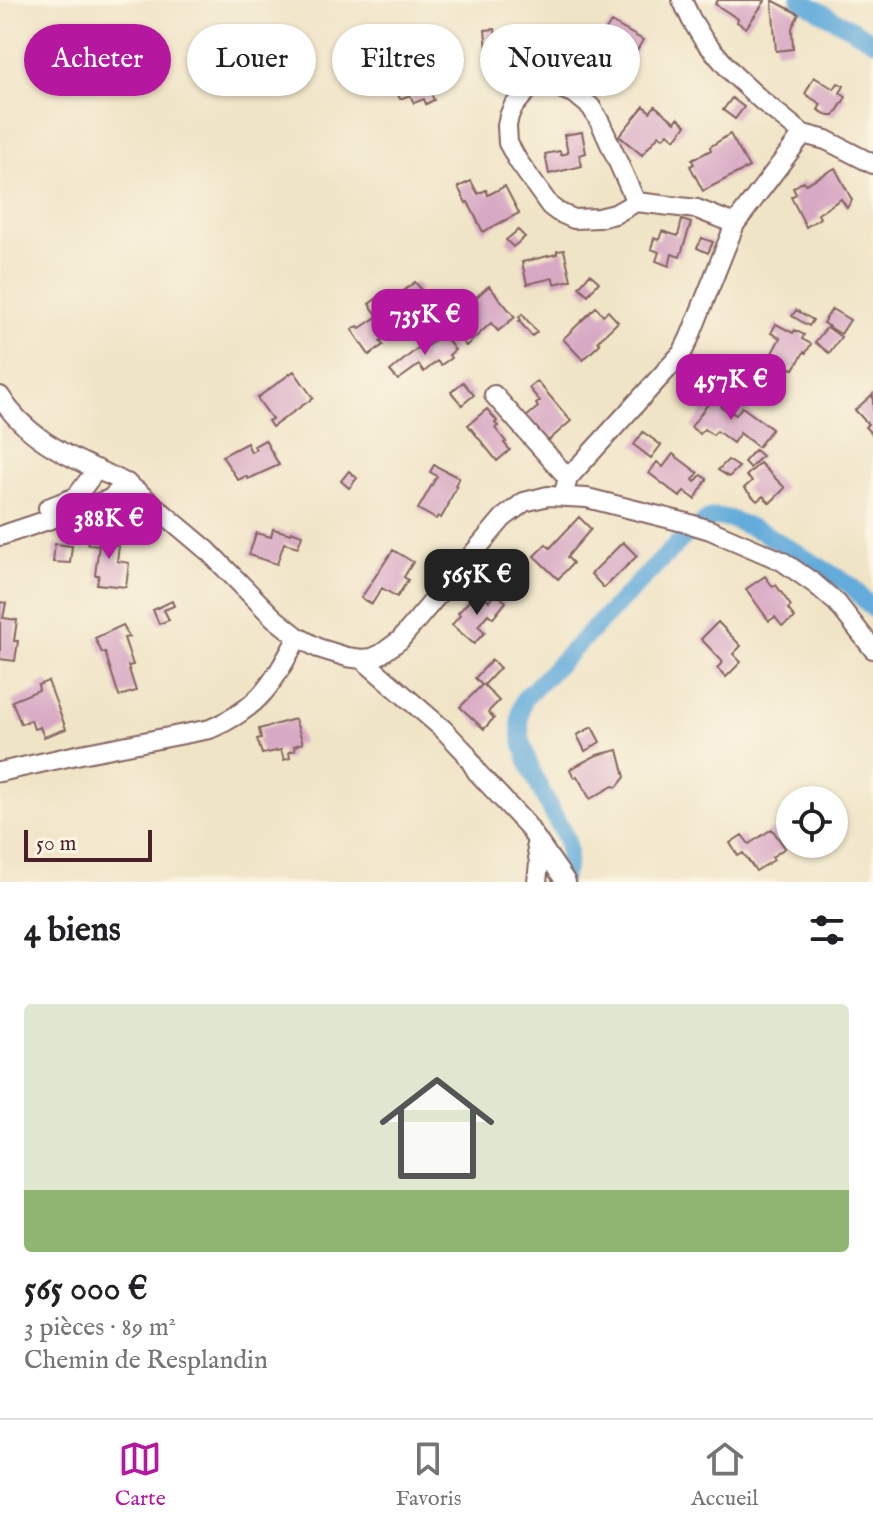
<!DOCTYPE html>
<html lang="fr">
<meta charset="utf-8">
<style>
:root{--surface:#fff;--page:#f2f2f2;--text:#202124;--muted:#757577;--line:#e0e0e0;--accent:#b5179e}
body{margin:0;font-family:"IM FELL English",serif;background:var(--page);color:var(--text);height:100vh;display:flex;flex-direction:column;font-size:30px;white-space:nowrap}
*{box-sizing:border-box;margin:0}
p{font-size:26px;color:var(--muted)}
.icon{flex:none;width:44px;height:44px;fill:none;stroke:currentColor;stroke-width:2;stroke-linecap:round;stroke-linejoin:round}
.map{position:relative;height:882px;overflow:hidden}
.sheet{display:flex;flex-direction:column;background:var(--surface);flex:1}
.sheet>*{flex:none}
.banner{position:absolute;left:24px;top:24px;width:826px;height:72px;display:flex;gap:16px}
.tools{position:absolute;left:776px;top:786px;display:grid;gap:16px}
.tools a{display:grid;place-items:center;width:72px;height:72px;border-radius:50%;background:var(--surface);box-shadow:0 2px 6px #0004;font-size:40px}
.scale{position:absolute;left:24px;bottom:20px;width:128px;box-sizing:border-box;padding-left:8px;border:4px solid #4a1f2b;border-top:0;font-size:22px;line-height:28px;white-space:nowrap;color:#4a1f2b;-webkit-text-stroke:6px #fcf5e5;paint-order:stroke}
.price{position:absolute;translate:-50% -68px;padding:0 18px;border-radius:16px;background:var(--accent);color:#fff;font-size:26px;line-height:52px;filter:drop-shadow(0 2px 4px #0008)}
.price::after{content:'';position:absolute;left:50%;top:48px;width:24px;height:18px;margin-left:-12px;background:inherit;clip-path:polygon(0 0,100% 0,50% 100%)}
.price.on{background:#222;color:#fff}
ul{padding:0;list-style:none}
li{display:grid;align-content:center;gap:16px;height:424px;padding:0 24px}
li span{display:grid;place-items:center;height:248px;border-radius:8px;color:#555}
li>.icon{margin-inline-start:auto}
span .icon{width:144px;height:144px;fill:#fffc;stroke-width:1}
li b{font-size:34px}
h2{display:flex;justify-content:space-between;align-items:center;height:96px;padding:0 24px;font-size:34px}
.chip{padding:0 28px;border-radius:36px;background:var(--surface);box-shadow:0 2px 6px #0004;font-size:28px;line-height:72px}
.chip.on{background:var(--accent);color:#fff}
.dock{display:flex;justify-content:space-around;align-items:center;height:112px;border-top:2px solid var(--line);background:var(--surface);font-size:22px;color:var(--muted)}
.dock a{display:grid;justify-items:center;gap:4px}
.dock .on{color:var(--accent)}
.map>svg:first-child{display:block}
</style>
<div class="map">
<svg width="873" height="882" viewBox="0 0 873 882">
<rect width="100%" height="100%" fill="#fcf5e5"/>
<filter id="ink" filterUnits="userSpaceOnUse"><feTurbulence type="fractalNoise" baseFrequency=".0125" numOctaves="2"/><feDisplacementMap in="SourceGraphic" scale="16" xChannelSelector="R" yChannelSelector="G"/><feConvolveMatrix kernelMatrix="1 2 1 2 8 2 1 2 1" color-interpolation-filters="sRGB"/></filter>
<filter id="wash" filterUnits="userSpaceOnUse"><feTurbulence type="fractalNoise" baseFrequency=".006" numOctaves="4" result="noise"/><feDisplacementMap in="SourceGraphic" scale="32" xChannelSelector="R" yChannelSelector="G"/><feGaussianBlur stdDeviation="1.8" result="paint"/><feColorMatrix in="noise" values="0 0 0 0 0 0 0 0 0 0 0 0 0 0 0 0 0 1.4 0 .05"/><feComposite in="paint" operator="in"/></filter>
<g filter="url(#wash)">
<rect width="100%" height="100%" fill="#f0e4c6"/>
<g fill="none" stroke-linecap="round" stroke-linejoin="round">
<!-- canal -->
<path stroke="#63abda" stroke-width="18" d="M800,0l73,41
M561,882c7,-16 9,-27 5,-44 -18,-36 -61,-100 -41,-140l158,-160 27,-20 7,-1 13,2 32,13 88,53 23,24"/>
</g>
<g id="blocks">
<!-- building -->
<path fill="#d8a9c4" d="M718,0h45l2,1 -19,27 -9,-6 1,-3 -23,-15z
M772,0l27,14 -7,14 1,21 -17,2z
M611,22l32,18 -26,45 -19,-12 2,-4 -9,-6 6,-10 -4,-3z
M495,29l1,7 16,-2 2,15 -10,1 2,16 -17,2 -4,-38z
M422,45l10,21 -11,5 13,29 -8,4 -2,-5 -10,4 -4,-8 -10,4 -17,-36z
M814,77l20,12 4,-6 6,3 -4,7 6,4 -12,19h-5l-11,-6 3,-6 -16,-10z
M732,98l12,9 -9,12 -12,-9z
M644,106l6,6 5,-6 20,16 3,-4 8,7 -11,14 -7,-6 -5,5 -4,-3 -17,20 -23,-19z
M582,132l4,21 -7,2 3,11 -33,8 -4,-20 15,-3 1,4 7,-2 -4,-18z
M730,134l19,33 -46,24 -13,-25 4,-2 -2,-4 19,-10 -1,-3z
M835,168l17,32 -5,8 -6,-9 -23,15 2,4 -14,9 -15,-30 5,-3 -3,-6 11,-7 2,3z
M471,181l7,13 8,-4 2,5 17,-9 14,27 -36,19 -15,-30 -2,1 -8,-16z
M682,220l9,3 -11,34 -8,-3 -3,12 -13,-5 3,-9 -8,-3 3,-11 5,2 3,-9 16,5z
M518,230l7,7 -12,10 -7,-7z
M702,238l11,4 -5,11 -11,-5z
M564,250l7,30 -17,4 -1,-6 -26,6 -5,-22 35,-8v-3z
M590,274l9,8 -11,13 -9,-8z
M415,282l6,7 -14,12 -6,-8z
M489,286l26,31 -17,14 -7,-8 -25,23 -26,-32 17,-14 7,8z
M380,296l21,30 -21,15 3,4 -14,10 -17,-25 6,-4 2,2 18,-12 -9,-12z
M596,307l7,8 5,-4 10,11 -20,19 2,3 -17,16 -20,-21z
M832,309l18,11 -9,14 -18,-11z
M796,310l17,10 -4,6 -17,-10z
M522,314l15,18 -5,4 -13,-15 2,-1 -2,-3z
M776,324l17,9 2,-3 9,5 -2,4 9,5 -5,9 -2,-1 -10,17 -17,-4 2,-8 -7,-4 8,-15 -9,-5z
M827,327l14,10 -12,16 -14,-11z
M443,334l12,16 -6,5 2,3 -10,7 -4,-4 -13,11 -5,-7 -21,15 -8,-9 34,-28 3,3z
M294,371l19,27 -41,29 -4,-6 4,-2 -15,-21z
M537,381l34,40 -23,20 -22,-24 12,-10 -2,-3 4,-3 -11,-13z
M463,382l11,13 -12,10 -11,-13z
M714,387l4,3 -1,2 10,7 -6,8 15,8 6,-8 30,22 -14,18 -18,-14 -7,10 -16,-12 -4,4 -9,-6 -4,5 -9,-7 25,-34 -4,-3z
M873,394v41l-8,-8 3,-3 -13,-14z
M487,409l10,12 -2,2 3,3 -3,2 11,14 -2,1 6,7 -13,11 -29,-36z
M643,432l18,13 -10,13 -17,-13z
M265,440l14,25 -31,14 -2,-3 -8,4 -16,-24 25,-13 4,9 5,-3 -2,-3z
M755,450l7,6 -12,12 -6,-6z
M673,454l25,19 -5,7 2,2 6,-7 6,4 -12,20 -11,-8 -4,6 -31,-24 8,-11 6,5z
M728,460l11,7 -10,10 -11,-7z
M760,463l25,25 -15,15 -7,-7 -6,5 -13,-13 8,-7 -6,-5z
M434,465l25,13 -4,7 2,2 -9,16 1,1 -8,14 -3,-2 -2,3 -18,-10 19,-33 -7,-4z
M349,471l8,7 -8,10 -8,-7z
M579,517l12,12 -24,28 6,6 -15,16 -24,-23 12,-12 4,4z
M273,529l18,5v-3l11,4 -4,12 -14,-4 -7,21 -28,-9 7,-22 15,4z
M89,531l22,3 -2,11 10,1 -2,15 12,2 -3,24 -29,-3 2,-9h-4l4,-30 -11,-1z
M623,542l14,14 -33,32 -13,-14z
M55,544l17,2 -2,17 -17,-1z
M393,550l20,12 -9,15 4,3 -11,17 -15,-9 -10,16 -11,-6z
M765,576l8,11 3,-2 15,21 -3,3 7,9 -13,8 -7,-9 -6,4 -23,-32z
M496,593l10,9 -13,16 -5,-4 -10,12 7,6 -11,12 -22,-19 8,-10 -2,-2 13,-14 8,7 7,-8 3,3z
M172,601l2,5 -10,4 5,10 -10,4 -6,-14z
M0,602l6,1 -3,15 14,2 -3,21h4l-3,20 -15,-2z
M718,622l23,24 -8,8 8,8 -15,15 -9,-9 6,-6 -22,-23z
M123,625l6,12 -5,1 9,27 -5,1 8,25 -17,5 -14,-44 -3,1 -7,-15z
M492,660l8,8 -16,17 15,16 -11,11 6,6 -10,11 -24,-22 22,-22 -7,-7z
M48,681l18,48 -22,8 -4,-10 -6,2 -3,-9 -10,4 -9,-23 27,-11 -1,-5z
M295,719l8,24 -9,3 1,4 -6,2 1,6 -6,2 -3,-10 -19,4 -5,-15 4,-1 -2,-9z
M592,727l8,15 -15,9 -8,-16z
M618,750l7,27 -8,10 -4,-1 -23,13 -13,-23 -3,2 -4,-9 27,-14z
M772,829l13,19 -13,9 2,3 -18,11 -13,-18 -5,3 -8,-13 12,-8 7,9z"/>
</g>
</g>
<g filter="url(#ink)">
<use href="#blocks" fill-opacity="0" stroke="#846461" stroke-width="2"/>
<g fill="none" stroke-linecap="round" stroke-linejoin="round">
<defs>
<path id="minor" d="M682,0l9,19 12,20 31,36 27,25 42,34 23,6 47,24
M636,202l-36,-80 -9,-15 -16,-13 -22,-9h-16l-10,6 -14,16 -4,9 -2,10 1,17 10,18 32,45 8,6 16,7 25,-1 16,-4 21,-12 61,7 38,15
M494,395l74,83
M0,396c23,38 61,57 100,75 14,6 26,11 38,21l70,59 66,67 24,19 20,11 29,9 15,2 10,-1 9,-4 19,-14 103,-122 21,-16 24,-6 39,2 100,25 23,7 72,31 33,23 22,19 36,46
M563,496l5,-18 114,-125 7,-14 46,-115 68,-90
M48,508l28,-11 21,-28
M0,536l105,-35 6,-3 16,-15
M362,659l81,70 22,23 12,20 49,52 40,58
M0,772l81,-18 129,-25c51,-22 63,-46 88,-92
M536,843l3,20 -2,19"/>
</defs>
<!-- minor casing -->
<use href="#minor" stroke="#846461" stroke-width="22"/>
<!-- minor -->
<use href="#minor" stroke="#fff" stroke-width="18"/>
</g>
</g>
</svg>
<div class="tools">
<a><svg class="icon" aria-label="locate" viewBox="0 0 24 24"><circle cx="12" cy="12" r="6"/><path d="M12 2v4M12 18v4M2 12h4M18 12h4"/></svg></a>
</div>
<div class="scale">50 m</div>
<b class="price" style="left:425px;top:357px">735K €</b>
<b class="price" style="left:731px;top:422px">457K €</b>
<b class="price" style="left:109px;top:561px">388K €</b>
<b class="price on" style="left:477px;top:617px">565K €</b>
<div class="banner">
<a class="chip on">Acheter</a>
<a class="chip">Louer</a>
<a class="chip">Filtres</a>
<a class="chip">Nouveau</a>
</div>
</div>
<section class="sheet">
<h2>4 biens<svg class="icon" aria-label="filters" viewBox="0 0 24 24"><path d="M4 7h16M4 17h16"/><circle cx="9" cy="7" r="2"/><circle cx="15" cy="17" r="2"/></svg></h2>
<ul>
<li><span style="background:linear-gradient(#dfe7d0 75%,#8fb573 0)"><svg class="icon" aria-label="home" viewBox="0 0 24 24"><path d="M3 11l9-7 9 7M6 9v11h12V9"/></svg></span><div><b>565 000 €</b><p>3 pièces · 89 m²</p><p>Chemin de Resplandin</p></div></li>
</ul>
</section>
<nav class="dock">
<a class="on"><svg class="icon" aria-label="map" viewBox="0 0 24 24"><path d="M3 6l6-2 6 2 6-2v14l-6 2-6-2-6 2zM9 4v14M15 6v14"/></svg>Carte</a>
<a><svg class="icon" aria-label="saved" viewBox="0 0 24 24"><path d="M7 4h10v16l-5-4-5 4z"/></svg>Favoris</a>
<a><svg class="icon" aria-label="home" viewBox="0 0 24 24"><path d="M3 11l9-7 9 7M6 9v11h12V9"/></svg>Accueil</a>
</nav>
